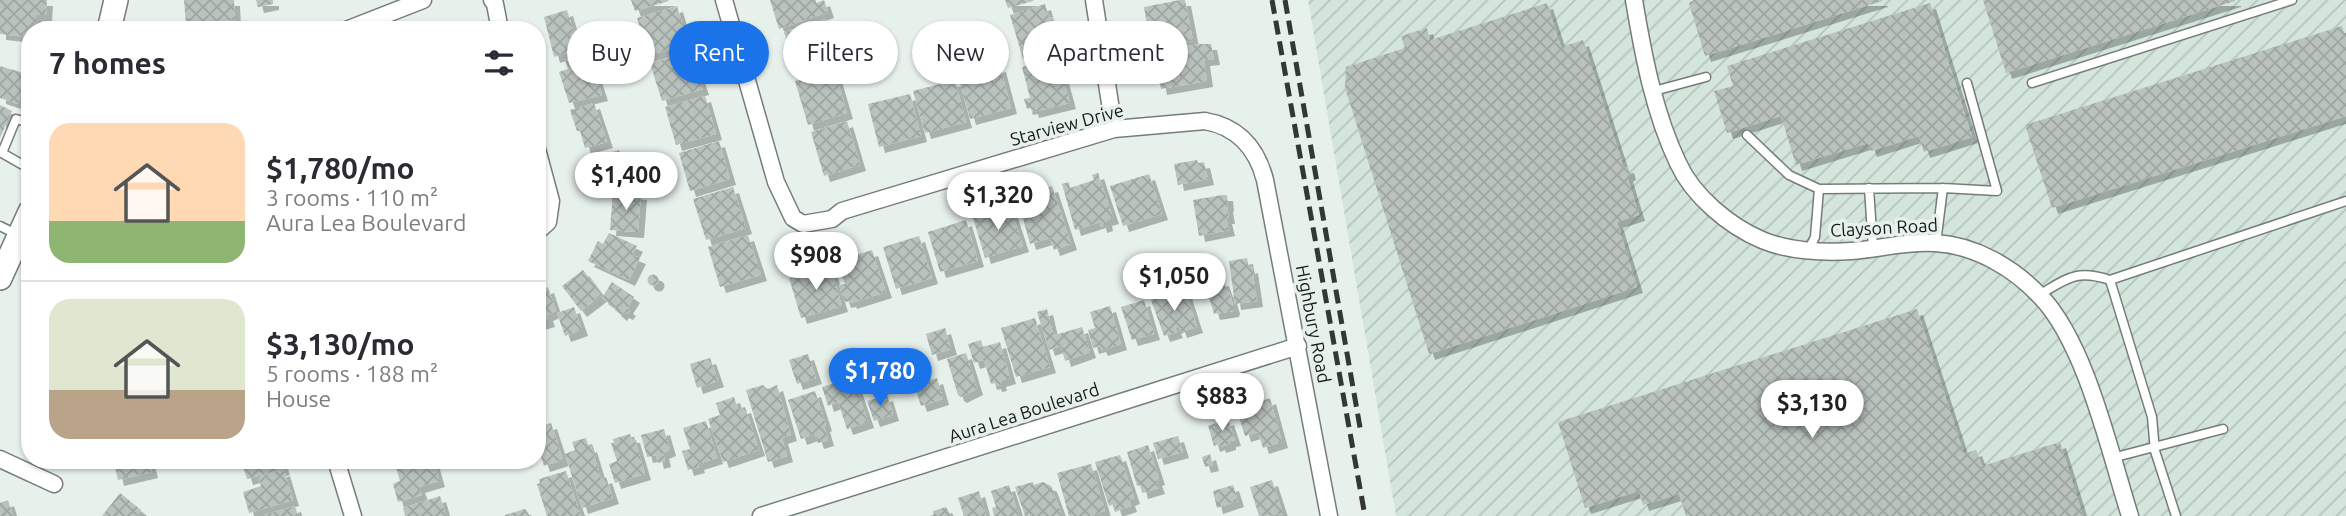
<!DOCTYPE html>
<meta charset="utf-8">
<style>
:root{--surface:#fff;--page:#f2f2f3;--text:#2b2b33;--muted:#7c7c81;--line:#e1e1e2;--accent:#1a73e8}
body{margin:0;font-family:Ubuntu,sans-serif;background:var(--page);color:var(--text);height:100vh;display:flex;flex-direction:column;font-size:26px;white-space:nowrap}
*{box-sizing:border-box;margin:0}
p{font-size:23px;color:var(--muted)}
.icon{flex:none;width:38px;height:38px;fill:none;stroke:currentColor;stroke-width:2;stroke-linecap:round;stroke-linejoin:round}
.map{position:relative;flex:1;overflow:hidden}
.side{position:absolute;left:21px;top:21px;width:525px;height:448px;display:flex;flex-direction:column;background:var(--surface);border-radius:28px;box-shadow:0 2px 5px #0004}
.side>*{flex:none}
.top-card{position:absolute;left:567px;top:21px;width:665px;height:63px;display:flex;gap:14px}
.price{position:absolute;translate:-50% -60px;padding:0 16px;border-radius:24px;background:#fff;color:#222;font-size:23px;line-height:46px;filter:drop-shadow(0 2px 4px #0008)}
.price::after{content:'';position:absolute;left:50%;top:42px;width:21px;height:16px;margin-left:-10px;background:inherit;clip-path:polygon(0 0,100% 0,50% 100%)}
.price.current{background:var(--accent);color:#fff}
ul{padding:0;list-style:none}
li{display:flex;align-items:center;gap:21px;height:175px;padding:0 28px}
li+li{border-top:2px solid var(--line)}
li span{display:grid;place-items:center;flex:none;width:196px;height:140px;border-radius:21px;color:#555}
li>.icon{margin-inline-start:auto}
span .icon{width:84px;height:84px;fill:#fffc;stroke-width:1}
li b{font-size:30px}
h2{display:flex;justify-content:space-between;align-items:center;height:84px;padding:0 28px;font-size:30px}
.pill{padding:0 24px;border-radius:32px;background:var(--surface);box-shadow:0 2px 5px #0004;font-size:24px;line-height:63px}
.pill.current{background:var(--accent);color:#fff}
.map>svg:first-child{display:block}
</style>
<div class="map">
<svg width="2346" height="516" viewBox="0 0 2346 516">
<defs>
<pattern id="industrial-furrows" width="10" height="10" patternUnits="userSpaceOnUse" patternTransform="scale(1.75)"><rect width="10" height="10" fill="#d4e5dc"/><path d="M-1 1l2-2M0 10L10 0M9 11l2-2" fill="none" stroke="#b5c4bc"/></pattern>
<pattern id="building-cross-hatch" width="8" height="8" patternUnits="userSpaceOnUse" patternTransform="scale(1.75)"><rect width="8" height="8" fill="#b9c2bd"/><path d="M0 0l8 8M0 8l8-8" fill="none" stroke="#9ea6a2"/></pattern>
<filter id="shadow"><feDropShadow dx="6" dy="6" stdDeviation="0" flood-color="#0004"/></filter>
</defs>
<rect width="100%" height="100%" fill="#e7f1ec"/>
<!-- industrial -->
<path fill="url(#industrial-furrows)" d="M1308,0h1038v516h-950z"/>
<!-- building -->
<path fill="url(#building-cross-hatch)" filter="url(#shadow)" d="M0,0h47l-1,15h-10v9h-7l-1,13 -28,-3z
M184,0h50l1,20 -22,1 1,6 -11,1v-6l-17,2z
M256,0h17v4l-15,3z
M631,0h37l1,1 -34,10z
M770,0h46v3l8,-3 4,12 -49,17z
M1005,0h28v1l-25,7z
M1180,0h5l8,41 -42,7 -7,-41z
M1694,0h188v1l-177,55 -16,-53z
M1983,0h252v1l-229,72z
M1547,3l14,44 22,-7 41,128 4,-1 2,7 -3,2 12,39 -22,7 20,65 -208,67 -84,-266 1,-21 59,-19 -4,-12 26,-8 3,12z
M1930,3l42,134 -48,15 -5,-16 -48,15 -3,-8 -72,22 -15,-49 -54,17 -13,-42 19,-5 -6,-20z
M1045,4l4,14 3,-1 7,31 -36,11 -13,-44z
M677,6l9,30 6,-2 2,8 -46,14 -11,-38z
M567,10l6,20 4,-1 6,17 -6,1v3l-23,7 -10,-40z
M825,19l13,41 -41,13 -13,-41z
M2342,26l4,12v78l-294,92 -27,-83z
M1200,44h11l3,15 -10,1 3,21 -46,8 -7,-37z
M697,50l2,6 -6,2 10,31 -41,12 -12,-38z
M585,54l3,11 4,-1 10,31 -33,8 -10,-31 9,-3 -3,-9z
M1058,59l12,44 -37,9 -1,-4 -5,1 -3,-10 6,-1 -8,-31z
M0,66l27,8 -9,30 -18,-6z
M1000,66l11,42 -41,11 -12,-43z
M834,69l13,44 -39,12 -13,-44z
M955,80l11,42 -41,11 -12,-42z
M910,94l11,42 -42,11 -11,-43z
M705,96l11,38 -40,11 -11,-38z
M594,103l13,39 -22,6 -5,-17h-3l-7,-21z
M0,105l12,6 -12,27z
M847,121l13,44 -36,11 -13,-44z
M719,141l11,38 -40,12 -11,-38z
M619,150l9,28 -26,8 -8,-28z
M1197,160l1,3 6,-1 4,17 -30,6 -4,-21z
M1098,173l15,45 -7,2 1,5 -6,2 -1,-5 -25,8 -13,-46 7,-2 1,6 24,-8 -2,-5z
M1149,174l13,40 -39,12 -13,-40z
M1052,186l19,58 -17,6 -4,-12 -20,6 -13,-48 6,-2 1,5 23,-7 -1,-4z
M733,187l13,41 -40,12 -13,-41z
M613,192l28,2 -3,38 -28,-2z
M1222,195h5l1,10 -1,1 2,12h-3l3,12 -30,6 -6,-36z
M1010,206l13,40 -38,12 -12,-40z
M966,220l12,41 -38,11 -12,-40z
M609,233l28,13 -5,9 8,3 -11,22 -41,-19 10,-20 5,3z
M748,235l13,40 -41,12 -12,-40z
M919,236l13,42 -36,11 -13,-42z
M872,250l14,42 -35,11 -1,-2 -5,1 -6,-17 6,-1 -8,-23z
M1247,258l2,10 3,-1 5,34 -22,3 -6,-43z
M830,265l12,41 -41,12 -12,-40z
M583,270l19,25 -21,16 -19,-25z
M647.5 280a5.5 5.5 0 1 1 11 0a5.5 5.5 0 1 1-11 0Z
M1223,280l4,11h2l5,17 -1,3 -19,3 -9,-30z
M612,282l22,15 -7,11 3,2 -3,4 -4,-2 -2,3 -6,-5 1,-2 -14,-10z
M548,287l8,24 -9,4 2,6 -10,3 -2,-33z
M1185,289l12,38 -16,5 -2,-6 -4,2 2,4 -13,4 -13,-36z
M1144,300l10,34 -22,6 -11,-33z
M1110,306l11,38 -19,6 -2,-4 -7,2 -5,-18 7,-2 -5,-16z
M574,307l8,23 -17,6 -8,-23z
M1047,309l5,21 3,5 27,-8 8,25 -25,9 -4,-15 -12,4 -12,-38z
M1917,309l47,145 12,-4 6,16 78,-24 23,74h-397l-7,-22 -36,11 -4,-14 -54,17 -27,-86z
M1035,318l15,49 -34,10 -15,-49z
M945,328l6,21 -19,6 -6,-21z
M981,340l2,7 17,-5 10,36 -10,3 1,4 -5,1 -1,-3 -4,1 -7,-24 -10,3 -6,-19z
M966,353l11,36 -16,8 -3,-2 -11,-36z
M808,354l8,24 -19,6 -8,-24z
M710,358l8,23 -21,7 -7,-24z
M853,377l15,45 -21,7 -9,-27 -10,4 -6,-19z
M937,378l6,21 -22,7 -7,-21z
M763,385l4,4 10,-4 14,50 -9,3 5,18 -19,6 -22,-72z
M815,391l11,34 -2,1 4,14 -10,3 -3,-9 -14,5 -13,-39z
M887,395l6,20 -19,6 -7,-20z
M734,397l4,12 7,-2 14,43 -36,12 -15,-43 12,-4 -4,-12z
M1270,398l12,44 -19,6 -5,-16 -13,4 -7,-22 14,-5 -2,-4z
M1228,419l7,21 -5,1v3l-10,3 -1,-3 -5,2 -6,-20z
M706,421l11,37 -19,6 1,3 -11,3 -6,-19 8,-2 -7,-21z
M551,423l12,37 -19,6 -7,-21v-18z
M664,429l6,21 -7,3 2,8 -7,2 -2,-8 -9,2 -6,-22z
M630,434l1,3h3l11,37 -30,9 -6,-19 8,-3 -6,-18h3l-1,-4z
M1178,436l5,16 -25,7 -5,-16z
M586,438l3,9 2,-1 10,33 5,-2 7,21 -31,10 -17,-54 10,-4 -3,-8z
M1148,445l11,34 -3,1 3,8 -17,5 -2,-8 -3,1 -10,-34z
M1210,454l3,11 -8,2 -3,-10z
M1120,455l14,43 -5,2 2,6 -15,5 -2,-7 -5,2 -14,-44z
M116,460h33l3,12 -34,8 -4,-18z
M241,460h40l3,9 -37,10z
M407,460h26l6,21 -20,6 3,8 -24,7 -5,-18 7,-3 -5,-17z
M1091,464l14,47 -16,5h-20l-12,-43z
M284,470l9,30 -44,13 -6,-21 18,-6 -2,-7 4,-3z
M566,471l15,45h-34l-10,-32 3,-1 -1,-4z
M1272,480l11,34 -24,2 -9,-29z
M1033,482l1,3 9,-3 8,4 11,30h-37l-10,-29z
M1009,485l10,31h-25l-2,-8 4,-1 -5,-16z
M1233,485l5,16 -21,7 -4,-17z
M979,491l7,25h-22l-6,-18z
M120,493l21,17 -5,6h-34z
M440,496l6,20h-41l-2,-8z
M8,500l5,16h-13v-13z
M295,506l3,10h-35v-1z
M946,507l5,9h-21l4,-2 -1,-3z
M525,509l5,7h-25v-1z"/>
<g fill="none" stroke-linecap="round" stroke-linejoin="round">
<defs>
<path id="lane" d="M2032,83l260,-83
M1654,91l52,-14
M30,123l-14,-4 -14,34 28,16
M1747,135l42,40 30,14 124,-1 54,3 -30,-108
M1869,188l4,60
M0,226l16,8
M1936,243l7,-55
M1809,249l6,-12 4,-48
M2110,280l42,137 3,34 21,65
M2039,295c29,-17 37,-26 71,-15l236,-79
M2112,458l111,-29"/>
<path id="street" d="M492,0l3,4 5,26
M724,0l52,182 17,36 10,6 29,-5 10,-8 272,-82 91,-8c34,6 52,28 60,59l64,336
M1094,0l20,129
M1634,0c9,54 20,113 44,163 15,33 51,63 84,77 26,11 62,13 89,11 28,-2 56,-10 84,-8 40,2 79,25 106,54 45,47 69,156 89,219
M346,30l77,-30
M537,149l14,52 -3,21 -11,10
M0,459l54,25
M336,460l17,56
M761,516l537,-170"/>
<path id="secondary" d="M109,30l7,-30
M0,278l30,-66"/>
</defs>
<!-- lane casing -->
<use href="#lane" stroke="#757d79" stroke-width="11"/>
<!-- street casing -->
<use href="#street" stroke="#757d79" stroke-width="19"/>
<!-- secondary casing -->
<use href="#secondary" stroke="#757d79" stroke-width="26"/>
<!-- lane -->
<use href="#lane" stroke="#fff" stroke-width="8"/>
<!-- street -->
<use href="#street" stroke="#fff" stroke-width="16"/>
<!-- secondary -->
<use href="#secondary" stroke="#fff" stroke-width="23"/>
<!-- rail -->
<path stroke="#333835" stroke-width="5" stroke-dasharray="14 7" stroke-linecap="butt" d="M1272,0l93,516
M1285,0l76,433"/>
</g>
<g text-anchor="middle" stroke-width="7" stroke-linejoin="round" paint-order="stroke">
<!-- street labels -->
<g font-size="18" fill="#161a18" stroke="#e7f1ec">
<text transform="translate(1067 125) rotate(-15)" y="6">Starview Drive</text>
<text transform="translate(1884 228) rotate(-3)" y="6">Clayson Road</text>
<text transform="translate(1313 324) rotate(79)" y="6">Highbury Road</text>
<text transform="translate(1024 413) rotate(-18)" y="6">Aura Lea Boulevard</text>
</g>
</g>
</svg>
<b class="price" style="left:626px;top:212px">$1,400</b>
<b class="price" style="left:998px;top:232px">$1,320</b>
<b class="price" style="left:816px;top:292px">$908</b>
<b class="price" style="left:1174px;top:313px">$1,050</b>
<b class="price current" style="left:880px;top:408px">$1,780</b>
<b class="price" style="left:1222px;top:433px">$883</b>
<b class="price" style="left:1812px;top:440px">$3,130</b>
<div class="top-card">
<a class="pill">Buy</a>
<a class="pill current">Rent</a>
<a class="pill">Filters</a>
<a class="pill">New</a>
<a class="pill">Apartment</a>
</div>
<section class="side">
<h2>7 homes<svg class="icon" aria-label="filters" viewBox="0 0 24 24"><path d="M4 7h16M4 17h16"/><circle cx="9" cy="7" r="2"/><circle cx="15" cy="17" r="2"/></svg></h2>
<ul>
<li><span style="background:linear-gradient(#ffd9b3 70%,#8fb573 0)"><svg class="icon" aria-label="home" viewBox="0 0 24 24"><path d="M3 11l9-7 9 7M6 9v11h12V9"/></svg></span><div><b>$1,780/mo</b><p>3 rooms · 110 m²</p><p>Aura Lea Boulevard</p></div></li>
<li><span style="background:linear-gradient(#dfe7d0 65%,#b9a48a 0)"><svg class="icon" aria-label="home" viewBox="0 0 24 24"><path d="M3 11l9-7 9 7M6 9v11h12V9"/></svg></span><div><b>$3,130/mo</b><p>5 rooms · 188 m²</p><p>House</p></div></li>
</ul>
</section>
</div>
